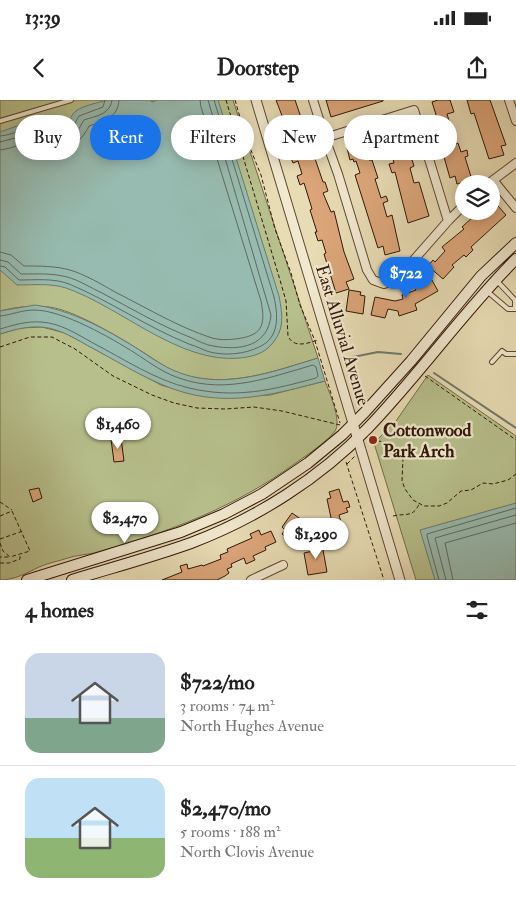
<!DOCTYPE html>
<meta charset="utf-8">
<style>
:root{--surface:#fff;--page:#f2f2f2;--text:#222;--muted:#767676;--line:#e0e0e0;--accent:#1a73e8}
body{margin:0;font-family:"IM FELL Double Pica",serif;background:var(--page);color:var(--text);height:100vh;display:flex;flex-direction:column;font-size:19px;white-space:nowrap}
*{box-sizing:border-box;margin:0}
p{font-size:16px;color:var(--muted)}
.icon{flex:none;width:28px;height:28px;fill:none;stroke:currentColor;stroke-width:2;stroke-linecap:round;stroke-linejoin:round}
.map{position:relative;height:480px;overflow:hidden}
.drawer{display:flex;flex-direction:column;background:var(--surface);flex:1}
.drawer>*{flex:none}
.top-card{position:absolute;left:15px;top:15px;width:486px;height:45px;display:flex;gap:10px}
.controls{position:absolute;left:455px;top:75px;display:grid;gap:10px}
.controls a{display:grid;place-items:center;width:45px;height:45px;border-radius:50%;background:var(--surface);box-shadow:0 2px 12px #0003;font-size:25px}
.price{position:absolute;translate:-50% -42px;padding:0 11px;border-radius:18px;background:#fff;color:#222;font-size:16px;line-height:32px;filter:drop-shadow(0 1px 2px #0008)}
.price::after{content:'';position:absolute;left:50%;top:30px;width:15px;height:11px;margin-left:-8px;background:inherit;clip-path:polygon(0 0,100% 0,50% 100%)}
.price.active{background:var(--accent);color:#fff}
ul{padding:0;list-style:none}
li{display:flex;align-items:center;gap:15px;height:125px;padding:0 25px}
li+li{border-top:1px solid var(--line)}
li span{display:grid;place-items:center;flex:none;width:140px;height:100px;border-radius:15px;color:#555}
li>.icon{margin-inline-start:auto}
span .icon{width:60px;height:60px;fill:#fffc;stroke-width:1}
li b{font-size:21px}
h2{display:flex;justify-content:space-between;align-items:center;height:60px;padding:0 25px;font-size:21px}
.pill{padding:0 18px;border-radius:22px;background:var(--surface);box-shadow:0 2px 12px #0003;font-size:18px;line-height:45px}
.pill.active{background:var(--accent);color:#fff}
.status{display:flex;justify-content:space-between;align-items:center;height:35px;padding:0 25px;background:var(--surface);direction:ltr}
.status svg{height:14px;fill:currentColor}
header{display:flex;justify-content:space-between;align-items:center;height:65px;padding:0 25px;background:var(--surface);font-size:22px;font-weight:800}
.map>svg:first-child{display:block}
</style>
<div class="status"><b>13:39</b><svg viewBox="0 0 49 12"><path d="M0 12V9h3v3zM5 12V6h3v6zM10 12V3h3v9zM15 12V0h3v12zM26 1h20v11H26zM47 4h2v5h-2z"/></svg></div>
<header><svg class="icon" aria-label="back" viewBox="0 0 24 24"><path d="M15 5l-7 7 7 7"/></svg>Doorstep<svg class="icon" aria-label="share" viewBox="0 0 24 24"><path d="M12 15V3M7 8l5-5 5 5M5 13v7h14v-7"/></svg></header>
<div class="map">
<svg width="516" height="480" viewBox="0 0 516 480">
<rect width="100%" height="100%" fill="#e8dcb5"/>
<filter id="stains"><feTurbulence type="fractalNoise" baseFrequency=".004" numOctaves="4"/><feColorMatrix values="0 0 0 0 .2 0 0 0 0 .09 0 0 0 0 .02 0 0 0 .5 -.17"/></filter>
<radialGradient id="worn" r=".72"><stop offset=".6" stop-color="#630" stop-opacity="0"/><stop offset="1" stop-color="#630" stop-opacity=".3"/></radialGradient>
<!-- green -->
<path fill="#b7c08c" stroke="#746b4a" d="M0,0h233l85,258c-43,13 -88,30 -134,17 -17,-5 -31,-17 -46,-26 -21,-13 -64,-39 -89,-42 -16,-2 -34,0 -49,4z
M42,227l23,6 96,52 27,8 25,4 57,-2 55,-14c4,11 17,40 10,50 -7,10 -28,24 -38,31 -61,45 -130,71 -203,91 -9,2 -17,2 -26,5 -9,3 -20,5 -29,9 -12,6 -25,13 -39,13v-246l20,-6z
M428,275l88,61v144h-100l-42,-137 22,-22z"/>
<!-- water -->
<path fill="#97bbb0" stroke="#6e796c" d="M107,0h43l2,2 6,-2h60l61,196c4,21 6,36 -11,52 -8,7 -19,9 -28,10 -61,6 -119,-51 -174,-70 -15,-5 -34,-3 -49,-3l-17,-15v-138c23,-8 39,-16 61,-3 13,-7 7,-12 15,-18 8,-6 22,-8 31,-11z
M35,205c31,4 61,19 88,35 20,11 38,27 60,34 45,15 92,-3 135,-16l7,23c-47,12 -90,25 -139,12 -33,-9 -62,-28 -92,-44 -17,-9 -34,-21 -53,-22 -14,-1 -28,3 -41,7v-23z
M516,403v77h-81l-15,-50z"/>
<g fill="none" stroke-linecap="round" stroke-linejoin="round">
<!-- shore -->
<path stroke="#64685c" stroke-width="1" d="M0,36c14,-1 27,-10 42,-9 8,0 15,9 22,6 9,-3 11,-10 15,-17l24,-9 2,-7
M0,42l30,-8 13,-1 14,7h7l13,-8 7,-12c11,-4 26,-5 28,-20
M0,50c12,-1 22,-7 34,-9 12,-1 12,4 22,6 16,4 27,-9 33,-21 15,-5 29,-8 30,-26
M0,152l11,3 13,11c15,0 32,0 46,4 16,5 31,14 45,22 32,16 63,35 97,46 7,2 16,2 23,1 27,-3 31,-13 26,-38l-60,-194 -1,-7
M0,160l8,2 13,12c15,0 32,-1 46,3 12,3 24,11 35,16 30,16 59,33 90,45 6,3 14,7 21,8 28,5 55,0 58,-31l-63,-215
M0,166l5,1 14,13c16,0 35,-2 50,4 41,17 78,43 120,60 7,2 14,6 21,8 16,4 35,2 49,-5 21,-9 19,-32 15,-50l-60,-197
M0,216c11,-1 22,-6 34,-6 29,0 77,28 101,43 15,10 30,21 47,26 45,15 89,-2 131,-14l3,2 2,9 -2,2c-44,12 -80,21 -127,10 -34,-8 -65,-29 -96,-45 -16,-9 -33,-20 -52,-21 -15,-1 -27,3 -41,7
M439,480l-12,-44v-2l89,-26
M446,480l-11,-42 81,-23
M453,480l-8,-37 71,-20"/>
<!-- stream -->
<path stroke="#6e796c" stroke-width="2" d="M348,258l30,-6 23,2
M434,273l82,55"/>
</g>
<!-- building -->
<path fill="#dba579" stroke="#311607" d="M276,0h19l28,82h2l3,9 -5,2 8,19 3,-1 10,41 10,27 -8,3 3,7 -13,4 -12,-39 2,-1 -4,-13 -4,1 -3,-9h2l-7,-22 2,-1 -8,-26 -4,2 -3,-9 5,-2 -4,-13 -5,2 -2,-5 6,-3z
M326,0h57v1l-52,16z
M438,0h12l4,12 -7,2 9,30 2,-1 3,9 6,-2 1,6 -3,1 7,23 -15,4 -2,-8 -5,2 -16,-56 4,-1 -6,-19z
M467,0h23l16,45 -5,1 3,9 -15,4 -15,-46 -3,1z
M397,28l2,8 5,-1 10,31 -4,2 4,15 5,-1 10,34 -21,7 -13,-51 -3,1 -3,-9 5,-1 -3,-12 -3,1 -6,-20z
M361,37l8,23h3l6,18 -3,1 6,19 5,-2 2,5 -5,2 4,14 5,-2 8,36 -15,4 -2,-9 -5,2 -23,-73 5,-2 -4,-12 -2,1 -1,-3 -3,1 -3,-12 2,-1 -1,-5z
M491,98l15,17 -35,32 2,3 -7,7 -2,-2 -12,10 2,2 -11,12 -15,-13 5,-6 2,2 10,-11 -3,-4 22,-18 -2,-2 12,-11 5,-5h12z
M428,173l10,18 -23,13 2,6 -18,6 -1,-5 -10,-2 -3,9 -14,-3 4,-18 20,4 8,-2 -1,-4 14,-5 -5,-7z
M349,190l12,2 -1,3 5,1 -2,18 -17,-3z
M121,338l3,23 -10,1 -3,-23z
M39,388l3,10 -9,4 -4,-12z
M339,389l4,13 5,-1 2,6 -4,1 2,4 -9,3 4,14 -9,3 -7,-33 4,-1 -2,-6z
M292,413l20,14 4,-6 5,4 -13,19 -2,-11 -6,9 -8,-5 -2,3 -8,-6 3,-4 -3,-3z
M259,430l2,5 10,-4 5,11 -11,5 1,3 -13,6 2,4 -9,4 -2,-6 -13,6 1,3 -5,2 2,4 -4,3 -8,4h-55l20,-8 -2,-6 7,-2 1,5 14,-4 1,1 18,-7 -1,-4 8,-3 -1,-3 25,-11 -2,-4z
M322,444l5,28 -19,3 -4,-22 9,-2 -7,-4z"/>
<g fill="none" stroke-linecap="round" stroke-linejoin="round">
<defs>
<path id="service" d="M0,21l71,-21
M488,192l20,17h7v-9l-18,-19
M492,262l10,-11 4,3h10"/>
<path id="minor" d="M313,0l12,38 13,36 29,96 6,10 11,4 13,-5 51,-58 16,-16
M509,0l7,21
M325,38l89,-28 34,111
M493,80l23,28
M488,84l28,-21
M251,480l32,-15"/>
<path id="tertiary" d="M256,0l144,480"/>
<path id="secondary" d="M27,480l154,-48 43,-18 38,-20 46,-31 34,-28 23,-23 46,-51 70,-85 35,-33
M72,480c39,-12 80,-23 119,-37 66,-25 129,-65 177,-115 52,-54 95,-116 148,-169"/>
</defs>
<!-- service casing -->
<use href="#service" stroke="#5f4832" stroke-width="6"/>
<!-- minor casing -->
<use href="#minor" stroke="#5f4832" stroke-width="10"/>
<!-- tertiary casing -->
<use href="#tertiary" stroke="#5f4832" stroke-width="11"/>
<!-- secondary casing -->
<use href="#secondary" stroke="#311607" stroke-width="12"/>
<!-- path -->
<path stroke="#311607" stroke-width="1" stroke-dasharray="4 2.5" stroke-linecap="butt" d="M226,0l54,180 6,21 2,35c6,13 20,7 30,4
M235,0l11,38 15,37 14,54 16,44 9,32 15,36 25,82
M0,247l30,-10h22l23,12 38,27 39,19 22,8 23,5 28,1 29,-2 28,4 58,14
M425,276l91,64
M363,296v5
M356,305l7,-9
M371,339l20,5 10,9 2,5 -1,23 3,8 8,11 11,6h15l8,-3 14,-12 10,-1 12,-7 10,1 15,-4 8,-6
M346,362l38,118
M347,364l8,-8
M0,402l12,8
M0,416l12,-5 18,40 -20,6
M393,416c12,-3 20,2 26,-12
M0,439l23,-8
M0,443l3,8 7,6h-10
M0,463h9l11,-4v-5"/>
<!-- service -->
<use href="#service" stroke="#f0e8cf" stroke-width="4"/>
<!-- minor -->
<use href="#minor" stroke="#f0e8cf" stroke-width="8"/>
<!-- tertiary -->
<use href="#tertiary" stroke="#f0e8cf" stroke-width="9"/>
<!-- secondary -->
<use href="#secondary" stroke="#f0e8cf" stroke-width="10"/>
</g>
<!-- markers -->
<circle fill="#8f2418" stroke="#f0e8cf" stroke-width="2" cx="373" cy="340" r="5"/>
<g text-anchor="middle" stroke-width="4.5" stroke-linejoin="round" paint-order="stroke">
<!-- street labels -->
<g font-size="18" fill="#311607" stroke="#f0e8cf">
<text transform="translate(343 235) rotate(73)" y="6">East Alluvial Avenue</text>
</g>
<!-- poi labels -->
<g font-size="18" font-weight="bold" fill="#311607" stroke="#f0e8cf" text-anchor="start">
<text x="383" y="336">Cottonwood<tspan x="383" dy="21">Park Arch</tspan></text>
</g>
</g>
<rect width="100%" height="100%" filter="url(#stains)"/>
<rect width="100%" height="100%" fill="url(#worn)"/>
</svg>
<div class="controls">
<a><svg class="icon" aria-label="layers" viewBox="0 0 24 24"><path d="M12 4l9 5-9 5-9-5zM3 14l9 5 9-5"/></svg></a>
</div>
<b class="price active" style="left:406px;top:199px">$722</b>
<b class="price" style="left:118px;top:350px">$1,460</b>
<b class="price" style="left:125px;top:444px">$2,470</b>
<b class="price" style="left:316px;top:460px">$1,290</b>
<div class="top-card">
<a class="pill">Buy</a>
<a class="pill active">Rent</a>
<a class="pill">Filters</a>
<a class="pill">New</a>
<a class="pill">Apartment</a>
</div>
</div>
<section class="drawer">
<h2>4 homes<svg class="icon" aria-label="filters" viewBox="0 0 24 24"><path d="M4 7h16M4 17h16"/><circle cx="9" cy="7" r="2"/><circle cx="15" cy="17" r="2"/></svg></h2>
<ul>
<li><span style="background:linear-gradient(#c9d6e8 65%,#7fa58c 0)"><svg class="icon" aria-label="home" viewBox="0 0 24 24"><path d="M3 11l9-7 9 7M6 9v11h12V9"/></svg></span><div><b>$722/mo</b><p>3 rooms · 74 m²</p><p>North Hughes Avenue</p></div></li>
<li><span style="background:linear-gradient(#bfe0f5 60%,#8fb573 0)"><svg class="icon" aria-label="home" viewBox="0 0 24 24"><path d="M3 11l9-7 9 7M6 9v11h12V9"/></svg></span><div><b>$2,470/mo</b><p>5 rooms · 188 m²</p><p>North Clovis Avenue</p></div></li>
</ul>
</section>
